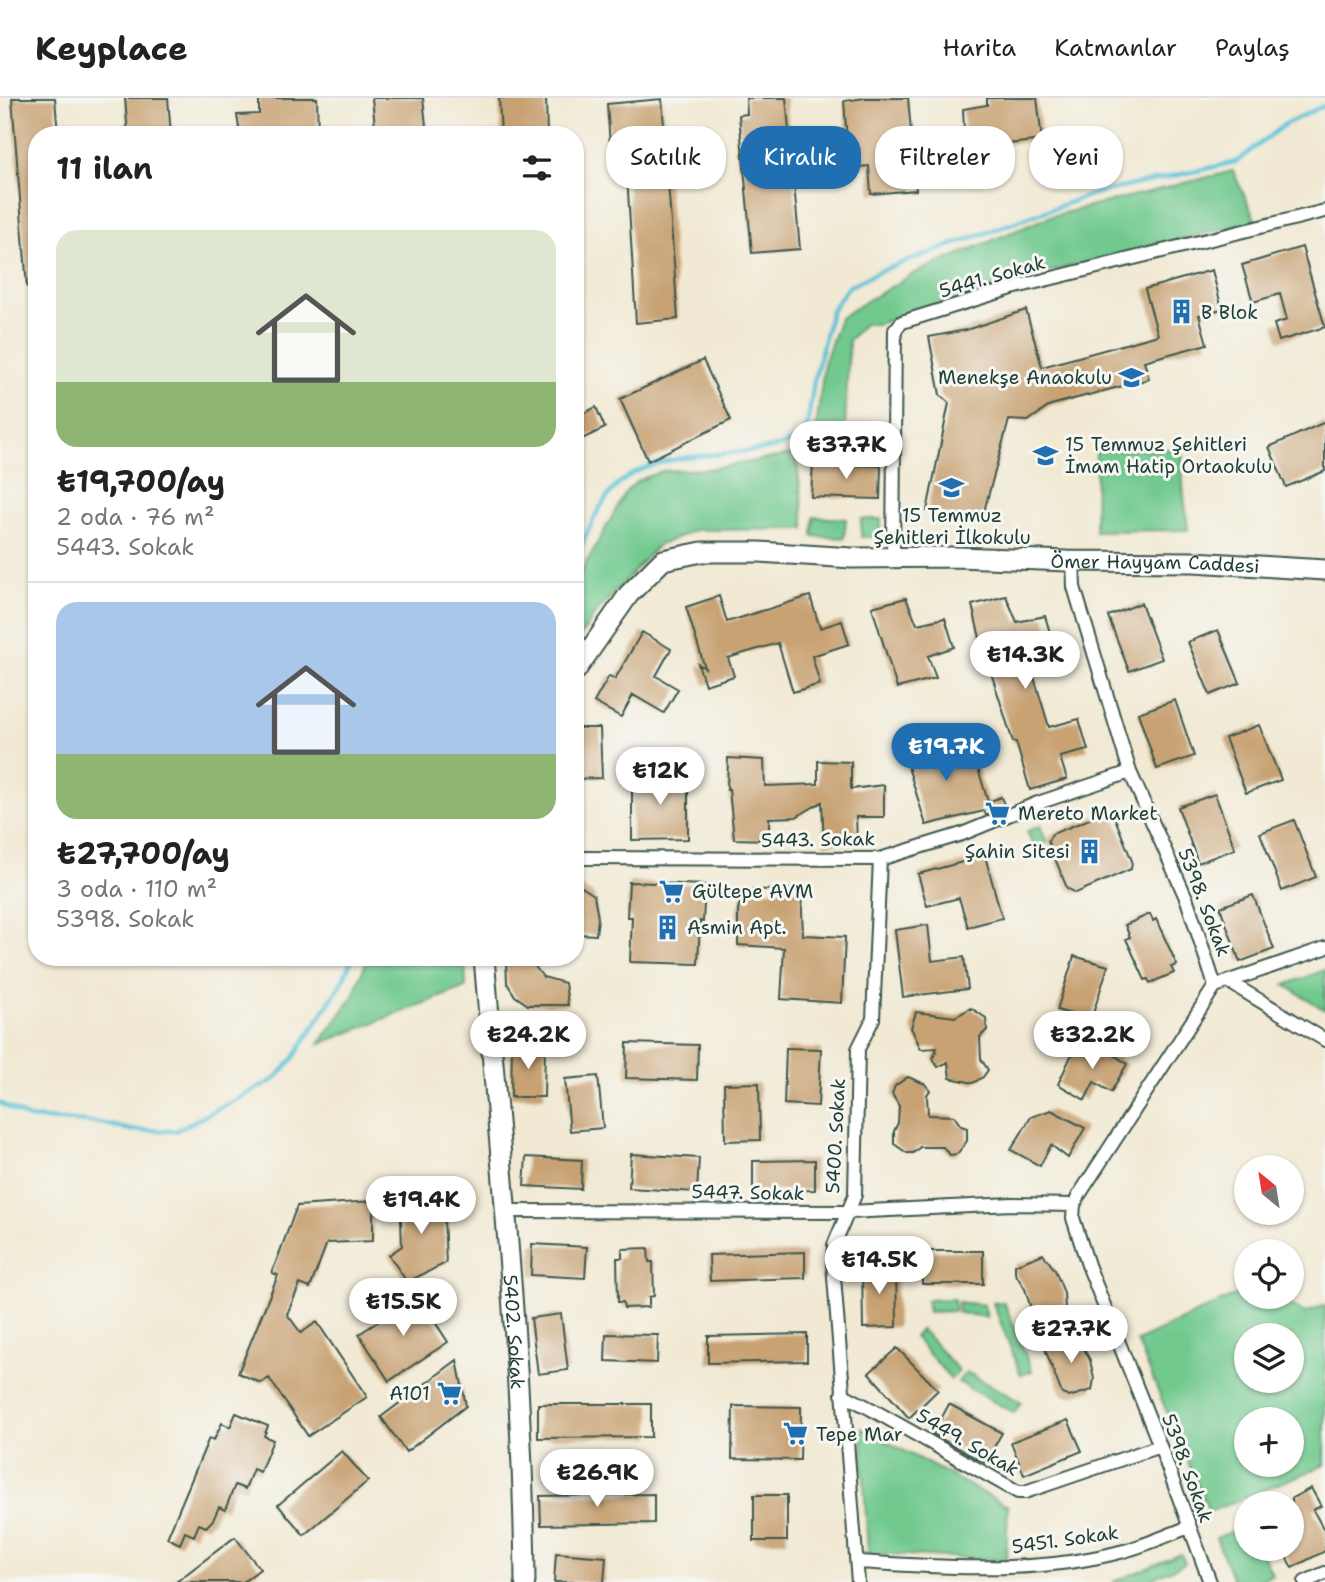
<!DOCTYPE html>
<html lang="tr">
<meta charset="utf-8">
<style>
:root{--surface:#fff;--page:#f2f2f2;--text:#222;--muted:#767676;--line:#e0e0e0;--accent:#1f6fb2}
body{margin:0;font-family:"Shantell Sans",sans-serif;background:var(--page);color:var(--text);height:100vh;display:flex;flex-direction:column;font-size:26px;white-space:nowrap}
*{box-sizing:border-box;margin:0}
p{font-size:23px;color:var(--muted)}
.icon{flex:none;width:38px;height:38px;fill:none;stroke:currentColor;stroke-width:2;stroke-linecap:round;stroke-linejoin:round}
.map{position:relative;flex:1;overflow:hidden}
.sheet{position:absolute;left:28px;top:28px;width:556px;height:840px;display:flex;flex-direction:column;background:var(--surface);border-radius:28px;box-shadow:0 2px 5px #0004}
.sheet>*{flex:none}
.guide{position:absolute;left:606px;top:28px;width:614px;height:63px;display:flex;gap:14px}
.needle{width:46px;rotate:330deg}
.fabs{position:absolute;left:1234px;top:1057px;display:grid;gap:14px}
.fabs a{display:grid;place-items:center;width:70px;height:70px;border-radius:50%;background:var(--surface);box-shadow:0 2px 5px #0004;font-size:35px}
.price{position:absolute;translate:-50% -60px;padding:0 16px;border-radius:24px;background:#fff;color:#222;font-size:23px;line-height:46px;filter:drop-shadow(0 2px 4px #0008)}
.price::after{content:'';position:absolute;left:50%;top:42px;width:21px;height:16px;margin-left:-10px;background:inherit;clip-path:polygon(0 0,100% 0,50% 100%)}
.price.current{background:var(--accent);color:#fff}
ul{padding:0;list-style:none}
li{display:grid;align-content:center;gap:14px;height:371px;padding:0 28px}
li+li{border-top:2px solid var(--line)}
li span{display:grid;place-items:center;height:217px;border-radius:21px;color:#555}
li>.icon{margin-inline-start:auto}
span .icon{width:126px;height:126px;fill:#fffc;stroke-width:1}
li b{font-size:30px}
h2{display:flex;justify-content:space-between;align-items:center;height:84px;padding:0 28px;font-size:30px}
.chip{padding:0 24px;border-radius:28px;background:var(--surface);box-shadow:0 2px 5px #0004;font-size:24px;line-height:63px}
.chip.current{background:var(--accent);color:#fff}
header{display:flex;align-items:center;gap:42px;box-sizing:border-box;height:98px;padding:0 35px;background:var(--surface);border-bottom:2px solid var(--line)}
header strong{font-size:33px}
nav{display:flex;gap:38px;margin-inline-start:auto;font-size:24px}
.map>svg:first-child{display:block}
</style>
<header>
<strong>Keyplace</strong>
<nav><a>Harita</a><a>Katmanlar</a><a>Paylaş</a></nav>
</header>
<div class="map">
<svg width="1325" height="1484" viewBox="0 0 1325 1484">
<rect width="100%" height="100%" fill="#f6f6f2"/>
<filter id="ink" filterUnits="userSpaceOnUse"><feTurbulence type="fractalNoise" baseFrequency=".0143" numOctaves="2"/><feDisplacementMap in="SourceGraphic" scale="14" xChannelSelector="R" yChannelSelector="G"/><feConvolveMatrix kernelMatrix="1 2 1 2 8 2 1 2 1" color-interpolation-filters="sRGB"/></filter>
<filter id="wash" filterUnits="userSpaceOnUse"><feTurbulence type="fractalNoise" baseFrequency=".00686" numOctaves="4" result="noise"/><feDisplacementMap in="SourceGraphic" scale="28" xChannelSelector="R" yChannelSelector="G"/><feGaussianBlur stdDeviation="1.57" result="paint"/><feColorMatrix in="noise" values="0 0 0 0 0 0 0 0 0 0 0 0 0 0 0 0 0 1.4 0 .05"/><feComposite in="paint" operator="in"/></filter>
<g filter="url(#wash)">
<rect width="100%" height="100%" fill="#f1e9d3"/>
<!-- green -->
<path fill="#71c98e" stroke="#488361" stroke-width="2" fill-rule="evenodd" d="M1233,73l23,50 -212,52 -167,51h-13l-15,16 -5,108 -34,-1 6,-18 8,-65 16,-46 18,-12 57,-33 133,-56z
M1182,351l1,38 5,43 -93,1 1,-80z
M796,356l9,75 -110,1 -38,16 -62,68 -19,29v-62l50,-89 11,-11 25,-10 46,-2z
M814,419l32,2 -2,19 -31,-2z
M861,421h20l-1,18h-19z
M1040,728l7,17 -13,5 -7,-17z
M368,859h97l1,30 -147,57 33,-46z
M1325,872v40l-40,-25z
M1246,1192v7h31l28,16 20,-8v160l-116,47 -72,-171zM1246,1237h46v46h-46zM1246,1321h46v46h-46z
M954,1201l1,12 -27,1 -2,-12z
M958,1204l26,3 3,12 -29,-4z
M1004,1204l28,69 -11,4 -28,-72z
M921,1231l38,42 -8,8 -37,-42z
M966,1274l55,30 -7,11 -56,-31z
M861,1330l147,78 -2,54 -138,-7z
M1246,1428v23h15l11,26 -16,7h-22l-18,-44z
M1181,1456l4,9 -40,19h-32z"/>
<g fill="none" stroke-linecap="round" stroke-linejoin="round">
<!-- stream -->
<path stroke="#5bc2d8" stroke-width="4.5" d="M576,459c11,-23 20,-48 37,-67 36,-42 114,-32 164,-43 10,-2 20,-9 29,-14l8,-52 17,-70 17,-24 32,-16 213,-77 143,-32 49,-38 38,-18
M0,1005l28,15 73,5 30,7 44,1 99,-51 19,-21 48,-75 12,-27"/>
</g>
<g id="blocks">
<!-- building -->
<path fill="#c8a273" d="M12,0h43l3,37h-21v151l-10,1z
M125,0h43l3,37h-43z
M259,0h58l1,37h-78l-3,-20 22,-1z
M372,0h51l4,37h-51z
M499,0h47l1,37h-46z
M746,0h40l14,151 -48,4 -13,-138 8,-1z
M865,0h43l8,92 -45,4 -2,-28 -20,2 -5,-67z
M987,0h50l5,42 -77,9 -2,-40 24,-4z
M662,1l16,220 -42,4 -10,-165 -15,1 -4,-55z
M1302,149l23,80 -46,14 -5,-17 13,-4 -7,-26 -27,8 -11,-37z
M1212,172l10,39 -23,6 8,29 -63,17 5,18 -98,26 -23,16 -19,-1 -28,102 -54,-11 22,-108 -9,-8 -11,-58 37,-7 60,-20 16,57 116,-32 -13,-46z
M703,262l28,60 -83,41 -28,-62z
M596,309l9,21 -29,14v-25z
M1325,324v49l-39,16 -17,-40z
M813,365l68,3 -1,33 -69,-2z
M719,498l8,26 83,-26 10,32 22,-7 7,23 -37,12 8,28 -27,8 -15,-49 -50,15 6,18 -29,9 -7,-21 7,4 -19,-61z
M1006,498l11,26 28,-6 9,30 -27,8 22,73 30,-8 9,31 -28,7 7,22 -37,11 -14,-48h-3l-33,-104 -8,-33z
M906,500l11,26 28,-6 9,29 -26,9 8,22 -39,10 -25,-81z
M1141,505l21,56 -33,12 -21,-55z
M1218,532l22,53 -30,12 -22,-53z
M642,534l29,17 -15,27 22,13 -14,24 -31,-18 -12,22 -27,-15 15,-26 6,3z
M1175,602l19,56 -37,13 -19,-56z
M1259,627l22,55 -35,13 -21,-55z
M576,630h24l2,50 -26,1z
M935,637l11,26 28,-6 14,47 13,-5 4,10 -19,8 -2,-4 -58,14 -25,-81z
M728,660l36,2 1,26 53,-2v-23l33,1v27l33,-4v32h-28l1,25 -33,2 -2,-42 -26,15 -27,1v22l-35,-1 -5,-49h-2z
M688,676v65l-56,1v-65z
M1215,696l20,55 -37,14 -20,-56z
M1107,714l7,4 18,45 -1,8 -55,24 -9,-5 -19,-47 4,-7z
M1294,722l22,57 -34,14 -22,-58z
M985,758l17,62 -34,9 -9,-29 -32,8 -9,-32z
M629,784l76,3 -2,37 -3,-1 -2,43 -68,-2 2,-45h-5z
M576,785l18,12 4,23 -2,17 -20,-1z
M801,791l2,46 42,2 -3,66 -61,-4 3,-51 -46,-3v-36l5,-14 9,-5z
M1253,797l21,54 -34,13 -20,-55z
M1150,816l3,7 3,-2 21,46 -6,2 3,6 -24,10 -2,-4 -3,1 -19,-41 4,-2 -5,-12z
M928,827l4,36 32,-4 4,32 -65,8 -8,-67z
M1074,858l34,10 -17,54 -34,-10z
M506,859h27l1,8 9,12 22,6 3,22h-40l-13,-9 -8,-13z
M971,910l15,10 1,12 -7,7 1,22 7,11 -5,7 -10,6 -23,-5 -2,-16 -10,5 -5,-8 4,-11 -16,1 -10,-21 5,-16 39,5z
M627,945l71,2 -1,35 -71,-2z
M512,946l33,1 -1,52h-33z
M1094,946l6,4 3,-1 24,17 -16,28 -17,-10 -9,18 -27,-16 13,-28 7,-7 5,2 2,-6 8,4z
M786,950l35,1 -3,57 -34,-2z
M598,978l5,52 -33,3 -5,-52z
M908,979l17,7 5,6 -3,5 1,20 26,1 7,10 6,2v13l-10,13 -7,1 -7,-8h-23l-7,6h-6l-13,-9v-13l4,-8 1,-17 -7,-12 3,-8z
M759,985l1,57 -35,1 -1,-57z
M1051,1012l34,18 -17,30 -17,-13 -11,21 -29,-16 20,-33z
M631,1056l68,4 -2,34 -68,-4z
M526,1059l56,3 -1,29 -57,-3z
M815,1062v30l-62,1v-30z
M443,1095l3,70 -39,19 -18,-27 13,-9 -2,-49z
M373,1103v40l-46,2 -17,45 -10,-4 -13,30 14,19 16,-11 50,75 -59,39 -39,-58 -8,5 -23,-10 40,-98 -6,-2 25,-67z
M532,1146l55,3 -2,31 -54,-3z
M648,1150l1,14h4l1,34 -5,1v10l-25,1 -1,-6h-5l-1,-44h5v-9z
M922,1153h61v33h-61z
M805,1154v26l-95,3 -1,-26z
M1043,1156l12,16 9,23 1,16 -27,9 -5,-3 -8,-26 -10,-16v-8z
M862,1166h34l1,63 -34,1z
M418,1198l30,46 -59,39 -30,-47z
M561,1216l7,56 -30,4 -7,-56z
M1075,1235l15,27 4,19 -2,11 -23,7 -7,-3 -17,-45 1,-6z
M606,1236l52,1 -1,28 -52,-2z
M807,1236v27l-99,2v-27z
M897,1250l41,42 -29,28 -40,-45z
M457,1262l9,46 -60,46 -25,-35z
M538,1306h113v33l-113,1z
M949,1306l53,29 -17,30 -52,-29z
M733,1308l68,1 -1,53 -68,-1z
M236,1315l32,13 -4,10 9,4 -13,32 -7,-3 -8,20 -10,-4 -10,25 -6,-3 -6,13 -7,7 -7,-3 -5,12 -9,-4 -5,12 -13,-6 42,-100 5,2 8,-17 8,4z
M1068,1322l14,31 -58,24 -13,-33z
M342,1353l26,30 -64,54 -26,-30z
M1311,1390l10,18 -8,4 12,22v19l-33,17 -10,-19h10v-51z
M654,1396v29l-113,2 -1,-29z
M754,1397h33v46h-33z
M235,1439l25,32 -17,13h-67z
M556,1455l50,4 -2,25h-50z"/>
</g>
</g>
<g filter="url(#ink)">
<use href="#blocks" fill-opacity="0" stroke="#3e574c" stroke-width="2"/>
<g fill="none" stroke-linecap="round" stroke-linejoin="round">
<defs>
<path id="street" d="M893,459l2,-227 7,-8 110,-34 313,-77
M1073,463l1,26 56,185 57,128 28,86 -136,209 -5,10 -1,13 15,47 72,181 50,136
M576,760l304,1 82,-25 76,-31 92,-31
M1229,884l96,58
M1215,888l110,-38
M505,1113l344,1 163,-8 62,1
M842,1296l29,15 147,83h7l135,-46
M858,1464c90,5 177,13 266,-11 22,-6 44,-16 65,-24
M858,1484l-25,-318 1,-19 21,-50 3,-146 15,-30 7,-160
M1305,1484l20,-9"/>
<g id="secondary">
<path id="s1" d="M576,572l53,-76 34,-34 39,-8h57l93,6 105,-1 110,4 127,1 131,8"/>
<path id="s2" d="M484,859c17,208 39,417 41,625"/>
</g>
</defs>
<!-- street casing -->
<use href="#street" stroke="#3e574c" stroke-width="16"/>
<!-- secondary casing -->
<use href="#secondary" stroke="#3e574c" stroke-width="23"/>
<!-- street -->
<use href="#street" stroke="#fff" stroke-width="12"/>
<!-- secondary -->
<use href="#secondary" stroke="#fff" stroke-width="19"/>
</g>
</g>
<!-- icons -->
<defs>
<symbol id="building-bare" viewBox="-9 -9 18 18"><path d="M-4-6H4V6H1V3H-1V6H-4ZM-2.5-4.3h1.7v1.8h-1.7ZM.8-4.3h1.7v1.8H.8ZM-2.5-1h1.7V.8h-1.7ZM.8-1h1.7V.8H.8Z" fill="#1f6fb2" stroke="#f6f6f2" stroke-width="2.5" paint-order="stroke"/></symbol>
<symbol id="school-bare" viewBox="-9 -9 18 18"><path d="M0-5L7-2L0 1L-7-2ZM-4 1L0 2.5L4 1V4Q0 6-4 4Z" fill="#1f6fb2" stroke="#f6f6f2" stroke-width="2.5" paint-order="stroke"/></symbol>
<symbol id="supermarket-bare" viewBox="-9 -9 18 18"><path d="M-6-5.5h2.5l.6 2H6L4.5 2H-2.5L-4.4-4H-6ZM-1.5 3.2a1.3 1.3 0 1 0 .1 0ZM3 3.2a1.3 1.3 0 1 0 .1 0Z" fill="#1f6fb2" stroke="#f6f6f2" stroke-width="2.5" paint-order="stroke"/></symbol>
</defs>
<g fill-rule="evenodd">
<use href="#building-bare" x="1164" y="196" width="35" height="35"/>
<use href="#school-bare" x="1114" y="262" width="35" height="35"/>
<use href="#school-bare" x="1028" y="340" width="35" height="35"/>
<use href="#school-bare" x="934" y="372" width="35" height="35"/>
<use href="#supermarket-bare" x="980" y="698" width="35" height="35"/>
<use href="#building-bare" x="1072" y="736" width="35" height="35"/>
<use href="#supermarket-bare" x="654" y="776" width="35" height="35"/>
<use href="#building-bare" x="650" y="812" width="35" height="35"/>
<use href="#supermarket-bare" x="432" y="1278" width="35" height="35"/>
<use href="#supermarket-bare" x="778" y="1318" width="35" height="35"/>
</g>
<g text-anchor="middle" stroke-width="6" stroke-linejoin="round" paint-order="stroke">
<!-- street labels -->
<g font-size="19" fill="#1f3d34" stroke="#f6f6f2">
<text transform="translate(992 178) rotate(-16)" y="7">5441. Sokak</text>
<text dy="7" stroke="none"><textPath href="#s1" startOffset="634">Ömer Hayyam Caddesi</textPath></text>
<text transform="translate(818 741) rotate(-1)" y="7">5443. Sokak</text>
<text transform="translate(1205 804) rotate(69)" y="7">5398. Sokak</text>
<text transform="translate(835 1038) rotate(-87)" y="7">5400. Sokak</text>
<text transform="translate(748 1094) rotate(1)" y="7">5447. Sokak</text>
<text dy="7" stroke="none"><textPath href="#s2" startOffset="376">5402. Sokak</textPath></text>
<text transform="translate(968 1344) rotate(30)" y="7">5449. Sokak</text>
<text transform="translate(1188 1370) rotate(70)" y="7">5398. Sokak</text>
<text transform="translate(1065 1441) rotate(-8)" y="7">5451. Sokak</text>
</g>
<!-- poi labels -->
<g font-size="19" fill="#1f3d34" stroke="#f6f6f2" text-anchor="start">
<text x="1201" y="221">B Blok</text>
<text x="1112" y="286" text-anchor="end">Menekşe Anaokulu</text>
<text x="1065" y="353">15 Temmuz Şehitleri<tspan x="1065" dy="22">İmam Hatip Ortaokulu</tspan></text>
<text x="952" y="424" text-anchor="middle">15 Temmuz<tspan x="952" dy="22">Şehitleri İlkokulu</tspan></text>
<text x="1018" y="722">Mereto Market</text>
<text x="1070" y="760" text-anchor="end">Şahin Sitesi</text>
<text x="692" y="800">Gültepe AVM</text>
<text x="687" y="836">Asmin Apt.</text>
<text x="430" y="1302" text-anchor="end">A101</text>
<text x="816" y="1343">Tepe Mar</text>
</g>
</g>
</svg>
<div class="fabs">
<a><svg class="needle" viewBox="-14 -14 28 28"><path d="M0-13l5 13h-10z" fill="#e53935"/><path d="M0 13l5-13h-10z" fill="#767676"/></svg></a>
<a><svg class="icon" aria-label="locate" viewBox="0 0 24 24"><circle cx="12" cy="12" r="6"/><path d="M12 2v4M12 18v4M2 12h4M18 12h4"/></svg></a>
<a><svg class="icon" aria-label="layers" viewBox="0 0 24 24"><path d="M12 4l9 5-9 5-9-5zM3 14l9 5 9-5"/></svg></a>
<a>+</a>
<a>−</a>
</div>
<b class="price" style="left:846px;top:383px">₺37.7K</b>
<b class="price" style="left:1025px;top:593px">₺14.3K</b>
<b class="price current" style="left:946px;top:685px">₺19.7K</b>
<b class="price" style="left:660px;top:709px">₺12K</b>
<b class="price" style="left:528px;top:973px">₺24.2K</b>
<b class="price" style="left:1092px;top:973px">₺32.2K</b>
<b class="price" style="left:421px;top:1138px">₺19.4K</b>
<b class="price" style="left:879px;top:1198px">₺14.5K</b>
<b class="price" style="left:403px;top:1240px">₺15.5K</b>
<b class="price" style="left:1071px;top:1267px">₺27.7K</b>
<b class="price" style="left:597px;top:1411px">₺26.9K</b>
<div class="guide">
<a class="chip">Satılık</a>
<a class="chip current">Kiralık</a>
<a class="chip">Filtreler</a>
<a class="chip">Yeni</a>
</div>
<section class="sheet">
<h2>11 ilan<svg class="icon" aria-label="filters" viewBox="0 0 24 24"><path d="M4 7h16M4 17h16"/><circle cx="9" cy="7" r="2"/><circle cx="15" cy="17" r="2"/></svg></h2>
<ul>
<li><span style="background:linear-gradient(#dfe7d0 70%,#8fb573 0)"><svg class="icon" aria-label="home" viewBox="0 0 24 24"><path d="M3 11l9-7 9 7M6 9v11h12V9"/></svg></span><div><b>₺19,700/ay</b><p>2 oda · 76 m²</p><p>5443. Sokak</p></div></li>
<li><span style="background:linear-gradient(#a9c7e8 70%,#8fb573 0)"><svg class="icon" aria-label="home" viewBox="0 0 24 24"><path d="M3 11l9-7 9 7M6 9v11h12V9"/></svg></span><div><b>₺27,700/ay</b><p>3 oda · 110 m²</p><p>5398. Sokak</p></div></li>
</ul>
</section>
</div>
